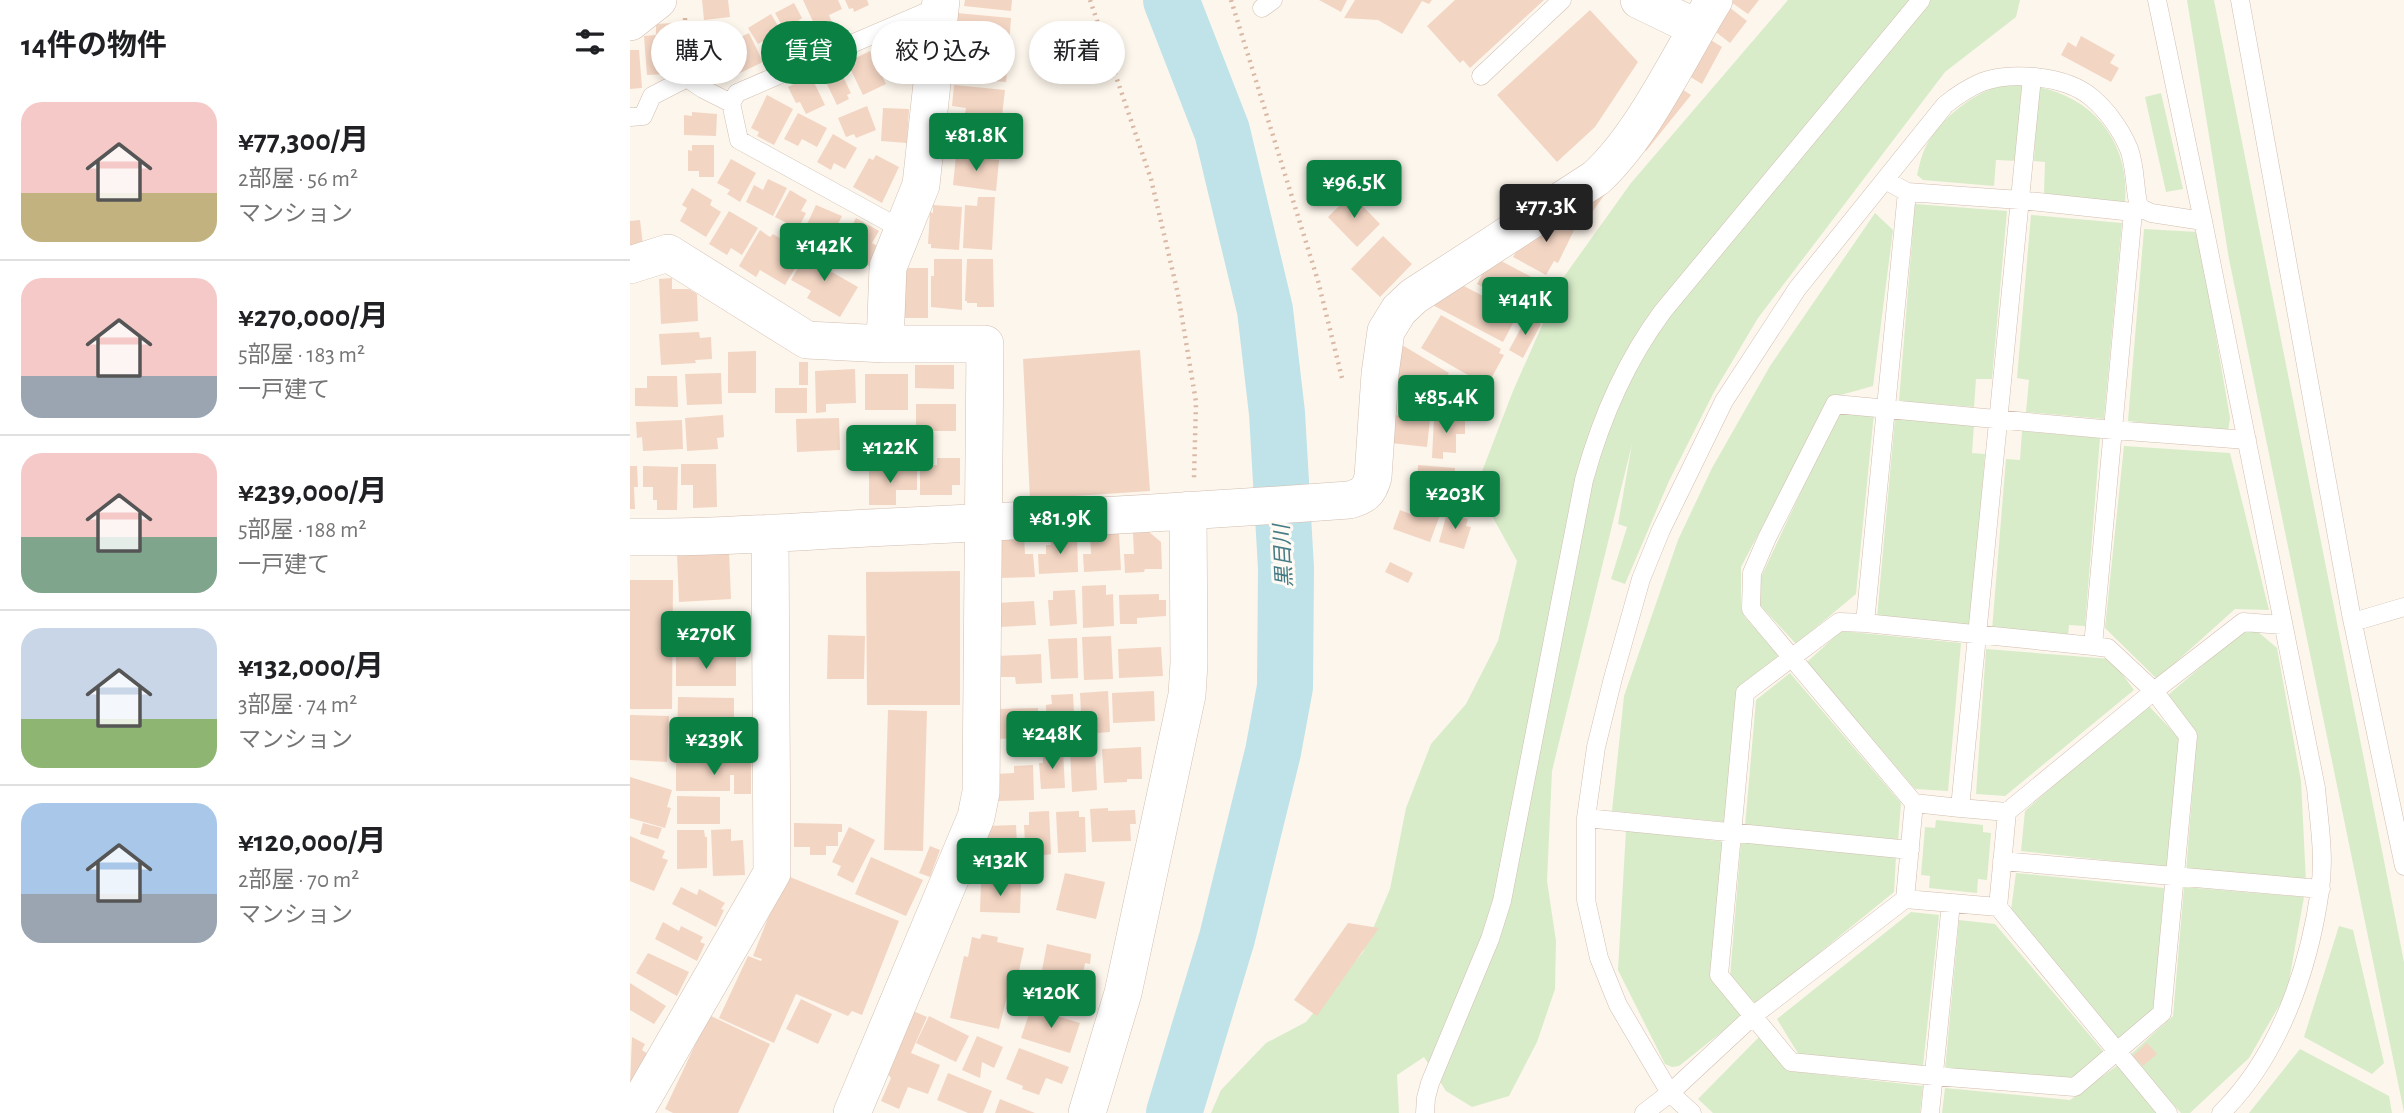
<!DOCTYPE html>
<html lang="ja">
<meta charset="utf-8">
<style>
:root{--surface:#fff;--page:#f2f2f2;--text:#202124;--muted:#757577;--line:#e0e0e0;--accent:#0b8043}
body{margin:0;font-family:"Alegreya Sans","Noto Sans JP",sans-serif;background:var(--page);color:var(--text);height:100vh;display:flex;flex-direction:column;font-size:26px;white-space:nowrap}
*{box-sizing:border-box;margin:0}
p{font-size:23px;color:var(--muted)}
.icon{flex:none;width:38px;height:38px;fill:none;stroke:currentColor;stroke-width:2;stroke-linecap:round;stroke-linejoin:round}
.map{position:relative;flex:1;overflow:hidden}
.sheet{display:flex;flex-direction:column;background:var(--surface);width:630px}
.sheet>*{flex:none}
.guide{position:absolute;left:21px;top:21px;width:665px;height:63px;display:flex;gap:14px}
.price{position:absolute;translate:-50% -60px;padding:0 16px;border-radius:7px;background:var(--accent);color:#fff;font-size:23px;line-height:46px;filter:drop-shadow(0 2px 4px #0008)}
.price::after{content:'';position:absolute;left:50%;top:42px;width:21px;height:16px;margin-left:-10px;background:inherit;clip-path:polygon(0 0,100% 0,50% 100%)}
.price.selected{background:#222;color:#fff}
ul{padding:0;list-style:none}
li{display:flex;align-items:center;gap:21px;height:175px;padding:0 21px}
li+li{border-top:2px solid var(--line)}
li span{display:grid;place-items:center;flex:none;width:196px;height:140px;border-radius:21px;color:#555}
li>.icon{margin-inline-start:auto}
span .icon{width:84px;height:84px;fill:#fffc;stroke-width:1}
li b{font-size:30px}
h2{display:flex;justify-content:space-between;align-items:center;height:84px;padding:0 21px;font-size:30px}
.pill{padding:0 24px;border-radius:32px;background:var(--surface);box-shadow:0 4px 10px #0003;font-size:24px;line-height:63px}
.pill.selected{background:var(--accent);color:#fff}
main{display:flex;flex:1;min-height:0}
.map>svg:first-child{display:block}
</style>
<main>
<section class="sheet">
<h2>14件の物件<svg class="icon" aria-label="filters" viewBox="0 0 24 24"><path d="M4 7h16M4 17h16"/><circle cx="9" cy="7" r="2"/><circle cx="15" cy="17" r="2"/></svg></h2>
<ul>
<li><span style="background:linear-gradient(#f6c9c9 65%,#c2b280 0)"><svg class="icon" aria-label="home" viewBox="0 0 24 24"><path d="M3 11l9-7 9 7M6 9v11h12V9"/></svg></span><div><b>¥77,300/月</b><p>2部屋 · 56 m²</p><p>マンション</p></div></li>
<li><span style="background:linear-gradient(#f6c9c9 70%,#9aa5b1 0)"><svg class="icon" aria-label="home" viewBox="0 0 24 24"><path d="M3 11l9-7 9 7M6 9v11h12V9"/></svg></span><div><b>¥270,000/月</b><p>5部屋 · 183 m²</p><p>一戸建て</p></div></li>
<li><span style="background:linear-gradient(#f6c9c9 60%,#7fa58c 0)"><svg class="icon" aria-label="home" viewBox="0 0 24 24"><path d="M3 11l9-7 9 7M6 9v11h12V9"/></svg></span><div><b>¥239,000/月</b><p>5部屋 · 188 m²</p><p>一戸建て</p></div></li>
<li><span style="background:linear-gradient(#c9d6e8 65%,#8fb573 0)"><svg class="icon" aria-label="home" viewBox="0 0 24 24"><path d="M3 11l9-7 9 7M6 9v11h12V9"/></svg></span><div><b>¥132,000/月</b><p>3部屋 · 74 m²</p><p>マンション</p></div></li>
<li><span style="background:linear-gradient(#a9c7e8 65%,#9aa5b1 0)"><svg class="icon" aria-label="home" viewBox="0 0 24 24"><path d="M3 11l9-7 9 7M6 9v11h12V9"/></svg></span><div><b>¥120,000/月</b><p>2部屋 · 70 m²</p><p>マンション</p></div></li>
</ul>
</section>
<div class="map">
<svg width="1774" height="1113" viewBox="0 0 1774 1113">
<rect width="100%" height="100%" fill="#fdf6ec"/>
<!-- green -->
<path fill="#d8ecc9" d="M1158,0h232l-4,17 -71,55 -187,246 -44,74 -45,89 -44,103 -14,-5 16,-52 -9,-3 14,-80 -80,327 -5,110 9,60 -1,48 -18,53 -28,54 -37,11 -26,-16 -22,-34 -27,18 2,38h-188l10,-23 45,-47 40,-21 57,-70 27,-63 16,-81 25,-64 35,-40 32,-63 19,-80 -41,-74 37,-96 50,-113 68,-95z
M1557,0h27l190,962v150l-175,-853z
M1373,85h21l-6,76 -22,-1 -2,26 -71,-6 -6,-5c2,-7 3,-15 6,-22 12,-31 49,-60 80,-68z
M1408,87c57,11 92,57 87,115l-81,-8 1,-32 -11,-1z
M1531,93l22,96 -17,3 -21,-95z
M1285,204l92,7 -15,168h-16l-2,28 -75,-6z
M1245,213l18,17 -20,156 -43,12 -89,169v41l4,9 34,39 -42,35 -12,131 -113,-11 12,-115 54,-156 34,-72 58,-102z
M1401,215l91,8 -18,196 -78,-7 3,-32 -12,-2z
M1514,229l54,3 32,186 -2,14 -100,-11z
M1209,411l35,2 -18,181 -60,50 -39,-42 4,-25z
M1265,418l79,6 -2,29 13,1 -14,172 -94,-8z
M1392,431l78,7 -15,188 -16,-1 -1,11 -76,-6 14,-171 14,1z
M1494,446l106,7 39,157 -34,-1 -78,70 -52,-51z
M1620,625l27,23 24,133 5,101 -120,-10 11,-139 -29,-38z
M1211,631l120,12 -13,148 -33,-2 -108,-127z
M1356,649l125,10 23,31 -129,106 -29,-2z
M1160,673l111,130 -3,39 -153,-15 11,-127z
M1517,704l33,35 -11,128 -148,-16 4,-40z
M1306,820l47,5v7l8,1 -4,47 -9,-1 -1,14 -48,-5 1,-12 -9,-1 4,-48 10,1z
M996,830l100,12 -14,137 31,36 -64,51 -7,1 -7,-3 -47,-94z
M1111,842l155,15 -2,35 -138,112 -26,-27z
M1386,873l148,15 -10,122 -35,30 -108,-130z
M1554,887l120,10 -17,95 -38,66 -59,55h-9l-52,-57 44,-40z
M1281,912l28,3 -16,151 -124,-11 -22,-36z
M1329,920l36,4 109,128 -32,29 -127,-11z
M1709,926l14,4 31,133 -12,11 -68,-37z
M1130,1036l29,35 134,15 -3,27h-207l-15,-14z
M1670,1049l89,47 3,17h-143z
M1488,1065l38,48h-214l3,-25 125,12z"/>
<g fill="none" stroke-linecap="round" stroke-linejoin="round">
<!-- river -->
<path stroke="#bfe3e8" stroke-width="56" d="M541,0l51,131 43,179 12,103 9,155 -1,119 -12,65 -46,186 -53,175"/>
</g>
<!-- building -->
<path fill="#f3d5c3" d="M72,0h26l2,17 -26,3z
M173,0h35l4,9 -13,6 3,8 -15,7z
M215,0h22l2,5 -15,7 -1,-4 -4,1z
M335,0h47l-1,11 -47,-5z
M689,0h28l-6,12z
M725,0h77l-3,4 -7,-3 -20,33 -24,-14 -34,-2z
M825,0h89l-74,68 -7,-8 -3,3 -33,-37z
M1098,0h31l-11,14z
M164,3l8,15 -4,3 10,18 -14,8 -19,-34z
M1099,7l18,14 -17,22 -18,-14z
M960,10l48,52 -43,65 -38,35 -60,-67z
M327,13l54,5 -2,29 -38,-4v-5l-16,-1z
M141,14l18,30 -19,11 -7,-14 -5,3 -10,-16z
M42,23l1,19 -9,1 2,31 -19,1 -3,-39 12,-1v-11z
M273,32l15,31 -11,5 2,5 -18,8 -17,-35z
M119,33l14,29 -44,21 -6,-13 4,-2 -2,-3 10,-5 -4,-9 7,-3 -2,-4z
M1451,36l34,19 -5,8 9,5 -8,14 -50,-27 7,-13 8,5z
M1076,37l16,10 -20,37 -18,-11z
M0,50h9l3,38 -12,1z
M334,50l45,4 -3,28 -44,-4z
M240,51l16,33 -23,11 -16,-33z
M207,64l14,29 -4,2 2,4 -12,6 -16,-33z
M181,76l14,29 -19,9 -6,-12 -4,1 -8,-16z
M324,85l51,5 -3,26 -37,-3 1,-5 -14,-2z
M1046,85l15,10 -45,56 -6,-5z
M137,95l26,14 -19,36 -17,-9 2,-4 -8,-4z
M237,106l9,24 -20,8 -2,-4 -8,3 -8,-19z
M253,108l26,1 -2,34 -26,-2z
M62,112l25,2 -1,22 -32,-1v-20l8,1z
M168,113l29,15 -10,19 -15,-8 -4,7 -14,-7z
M322,120l49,4 -2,30 -37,-3 1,-7h-8v-12h-4z
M203,134l24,14 -12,21 -11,-6 -3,7 -14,-8z
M62,145h22v32h-15v-6h-11v-21l4,1z
M246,155l23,12 -17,36 -29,-16 16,-29 4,2z
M326,156l43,4 -3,31 -43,-6z
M101,159l25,14 -16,29 -13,-8 3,-4 -13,-7z
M138,179l19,9 -14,28 -27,-14 8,-17 9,5z
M62,188l20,12 -2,5 11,7 -15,25 -26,-16 7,-13 -5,-3z
M160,190l17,10 -6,11 5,2 -8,16 -23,-12z
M978,190l-21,29 -18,-12z
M721,194l29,30 -23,23 -29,-30z
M348,197h17l-3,53 -29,-2 2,-43 12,1z
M186,205l26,11 -15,30 -10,-5 -2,5 -15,-7z
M303,205l29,2 -3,43 -28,-2v-4h-3l2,-32 3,1z
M99,211l29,17 -16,27 -11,-7 -4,7 -18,-11z
M932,214l15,10 -19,39 -4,-2 -8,14 -33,-18 11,-19z
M226,218l23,13 -7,12 9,5 -10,19 -15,-8 -5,9 -17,-9z
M10,220l3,25 -13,1v-25z
M130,230l10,7 3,-3 15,9 -4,7 16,10 -15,25 -25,-15 -4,7 -17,-11z
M753,236l29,28 -32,33 -29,-28z
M180,248l24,15 -4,8 28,16 -18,30 -33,-19 4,-7 -20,-11z
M862,256l58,31 -15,28 -58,-31z
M304,259h28v51l-31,-3v-31h3z
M337,259h26l1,48h-17v-4h-10v-2h-2z
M275,268h23v50h-26z
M42,278v11h17l8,5 1,27 -37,3 -2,-45z
M824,281l64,33 -15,28 -78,-41z
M811,315l60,34 -2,4 5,2 -17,31 -66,-38z
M897,317l14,7 -18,34 -14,-8z
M69,332l1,6 11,-1 1,22 -17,1 1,3 -35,2 -2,-31z
M767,342l52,31 -19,32 -42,-25z
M510,350l10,141 -120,8 -7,-140z
M126,351v42h-28v-41z
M169,362h9v23h-9z
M285,365h39v24l-39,-1z
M225,369l1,34 -30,1v8l-10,1 -1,-42z
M91,373l1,31 -35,1 -2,-31z
M235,374h43v36h-43z
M17,376h30l1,31 -43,-1v-18h12z
M834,376l22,11 -13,27 -23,-12z
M145,388h32v25h-32z
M286,404h40v27h-40z
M93,415l1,22 -7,1 1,11 -31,2 -2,-33z
M764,415l36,4 -3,28 -36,-4z
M209,418l1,32 -43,2 -1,-33z
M804,418h31v16h-9v19l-13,-1v7l-11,-1z
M52,420l1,29 -40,2 -1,-14 -5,1 -1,-16z
M237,431h44v27h-44z
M307,458h23v27h-8v10h-32v-30h17z
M51,464h35l1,43 -24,1v-23h-12z
M788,465l37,3 -2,29 -33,-3 1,-8h-4z
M0,466h7l1,21h-4l1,22h-5z
M13,466l35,1 -1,43h-20v-10h-4v-13h-10z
M239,470h48v20h-21v15h-27z
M797,509l13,6 -10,27 -37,-13 7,-19 13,5 1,-5 11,4z
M817,513l21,6 -2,7 5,1 -7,22 -25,-7z
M519,532l12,10 1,27h-17l-1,3 -19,1 -1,-19h10l-1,-21z
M489,533l2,37 -37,2 -1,-18h8l-1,-20z
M447,534l1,38 -39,2 -1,-20h8v-9h5l-1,-9z
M394,537l1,17h8l2,23 -36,1 2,-40z
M99,551l2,48 -52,3 -2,-49z
M760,562l23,11 -5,10 -23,-11z
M330,571v134h-93l-1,-133z
M0,580h43l-1,129h-42z
M476,585v10l7,-1 1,32 -31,2 -1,-42z
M445,590l2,34 -27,2 -2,-26h5v-9z
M529,594v6h7v16l-29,2v6h-17l-1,-29z
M404,601l2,24 -37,2 -2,-24z
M198,635l37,1 -1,43h-37z
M481,636l2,43 -29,1 -2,-43z
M447,638l1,40 -27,1 -3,-40z
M531,647l2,29 -44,2 -1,-29z
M411,654l1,29 -26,1 -1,-7h-16l-2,-21z
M46,656h60v30h-60z
M478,691l2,41 -28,2 -2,-41z
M524,691l1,30 -42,2 -1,-30z
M443,694l2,40 -28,1 -1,-30 6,-1 -1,-9z
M48,697l56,1v48h-16l-1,5h-15v-6l-25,-1z
M408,708l1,29 -42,2 -1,-30z
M258,710l39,1 -4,140 -39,-1z
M0,715l39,1 -2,46 -37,-2z
M511,747l1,32h-15v3l-23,1 -2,-34z
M465,749l2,41 -25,2 -2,-42z
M433,751l2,37 -24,1 -2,-26h4v-11z
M121,762v32h-17v-19h-4v16h-54v-28z
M403,765l1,35 -37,1 -1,-27 18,-1v-7z
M0,777l42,13 -5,17 4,1 -6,20 -35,-10z
M47,796l43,1v27h-43z
M478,808v3l27,-1 1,14h-6l1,17 -39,1 -2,-33z
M419,811l2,43 -25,4 -2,-33h5v-13z
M449,811v6h6l1,35 -28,1 -2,-41z
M13,823l19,5 -4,11 -18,-5z
M164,823l48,1v8h-4v14h-12v9h-16v-8h-16z
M386,825l2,36 -20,1v-5l-18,1 -1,-17 6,-15z
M219,827l26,13 -22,43 -16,-8 4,-9 -9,-4z
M101,829v12l12,-1 2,35 -32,1 -2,-46z
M47,830h27l1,7h2v31l-30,1z
M0,836l35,15 -3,7 6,2 -14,31 -24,-10z
M300,846l10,4 -10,27 -11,-4z
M241,857l52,23 -17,36 -51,-22z
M435,873l40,9 -9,37 -40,-9z
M155,875l114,46 -37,94 -10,-4 -4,5 -52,-22 -22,49 -55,-25 29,-62 13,5 1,-2 -9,-3z
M351,883l40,1 -1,29 -40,-1z
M51,887l16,8 2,-6 26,14 -4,6 3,1 -8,17 -44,-23z
M33,922l16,9 2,-5 22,11 -3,5 5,2 -8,17 -42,-22z
M718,923l31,5 -62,88 -23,-16z
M352,934l16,3 -1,5 27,6 -9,41 -6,-1 -10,41 -49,-11 14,-62 4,1 4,-20 8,2z
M417,944l44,10 -1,10 -5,-1 -3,16 -40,-9z
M18,953l41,19 -12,24 -41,-23z
M411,977l42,12 -7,25 -42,-12z
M0,983l36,23 -12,18 -24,-14z
M171,999l31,15 -14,30 -32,-15z
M401,1008l49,15 -10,30 -49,-15z
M283,1011l14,6 -16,36 29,12 -12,29 -20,-7 -9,22 -18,-8 10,-23 -6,-7z
M79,1015l61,29 -32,69h-65l-8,-4z
M299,1016l40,20 -13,26 -40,-19z
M347,1036l26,11 -9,21 -12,-6 -2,16 -18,-8z
M2,1037l13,7 -3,6 6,4 -18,32z
M1517,1043l10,11 -14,12 -10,-10z
M389,1048l50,19 -7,17 -16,-6 -7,17 -17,-6 1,-3 -17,-7z
M318,1073l44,18 -9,22h-15l-31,-13z
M370,1099l35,14h-40z"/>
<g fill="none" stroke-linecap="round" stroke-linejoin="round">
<defs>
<path id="service" d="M1527,0l46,221
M1610,0l111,614 53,252
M632,8l11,-8
M851,76l81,-76
M0,117l13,-1 9,-20 35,-18 16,11 28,14
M1255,180l22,12 113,8 113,12 -40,434 -228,-23 42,-431
M273,230l-164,-90 -8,-37 6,-10 203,-87
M1723,622l51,-15
M1235,623l-26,-1 -94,71 -26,282 72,87 143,14 141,11 87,-74 26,-277 -34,-45 -46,-43 -15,-2
M1284,803l-163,-194 1,-36 15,-35 68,-134 278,26 134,10
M1330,808l-46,-5 -9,96 93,8 9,-95 -47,-4 72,-731
M1377,812l147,-121 89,-69 39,3
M956,818l324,32
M1372,861l319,28
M1368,907l170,206
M795,1113l1,-15 4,-15 60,-144 12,-38 82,-421c17,-62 41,-118 79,-169l258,-311
M1014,1113l26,-20 84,-78 151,-116
M1062,1113l-22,-20 -52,-88 -19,-47 -13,-58v-82l10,-71 17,-69 28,-99 20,-49 63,-129 73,-112 148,-184c11,-9 23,-17 37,-23 30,-11 84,-6 109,15 16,13 30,33 38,52 7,19 5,39 10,58l12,6 52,8 113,567c3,34 9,68 4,102 -11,79 -41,166 -99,223
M1300,1113l21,-210"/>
<path id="minor" d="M1009,0l58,28
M0,22l28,-22
M0,265l38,-12 139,87 78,4
M0,537c86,1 173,-6 259,-10 153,-7 307,-16 460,-27 15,-4 20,-8 24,-23l7,-103 6,-43 13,-21 15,-14 182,-118c48,-44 83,-122 118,-178
M4,1113l138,-240 -2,-340
M222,1113l124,-296 5,-25 4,-448h-100l3,-77 33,-82 20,-185
M457,1113l36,-120 64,-298 2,-32 -1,-153"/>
</defs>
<!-- service casing -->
<use href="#service" stroke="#d1beb0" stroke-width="19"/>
<!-- minor casing -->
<use href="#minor" stroke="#d1beb0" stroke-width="38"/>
<!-- path -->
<path stroke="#d9b8a5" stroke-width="4.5" stroke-dasharray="2 5" stroke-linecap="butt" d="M460,0l61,179 27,115 18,108 -2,76
M601,0l87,281 25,101
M55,18l2,37"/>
<!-- service -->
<use href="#service" stroke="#fff" stroke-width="18"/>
<!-- minor -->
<use href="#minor" stroke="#fff" stroke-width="37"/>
</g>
<g text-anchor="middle" stroke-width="6" stroke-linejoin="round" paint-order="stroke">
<!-- water labels -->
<g font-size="21" font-style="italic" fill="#437c86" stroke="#fffaf3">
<text transform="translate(653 556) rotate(-93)" y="7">黒目川</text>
</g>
</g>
</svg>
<b class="price" style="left:346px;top:173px">¥81.8K</b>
<b class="price" style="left:724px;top:220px">¥96.5K</b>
<b class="price selected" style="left:916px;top:244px">¥77.3K</b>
<b class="price" style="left:194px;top:283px">¥142K</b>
<b class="price" style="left:895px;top:337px">¥141K</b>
<b class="price" style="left:816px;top:435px">¥85.4K</b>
<b class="price" style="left:260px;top:485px">¥122K</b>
<b class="price" style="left:825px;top:531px">¥203K</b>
<b class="price" style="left:430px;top:556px">¥81.9K</b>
<b class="price" style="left:76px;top:671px">¥270K</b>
<b class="price" style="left:422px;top:771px">¥248K</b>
<b class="price" style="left:84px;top:777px">¥239K</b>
<b class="price" style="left:370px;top:898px">¥132K</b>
<b class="price" style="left:421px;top:1030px">¥120K</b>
<div class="guide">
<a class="pill">購入</a>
<a class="pill selected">賃貸</a>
<a class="pill">絞り込み</a>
<a class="pill">新着</a>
</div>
</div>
</main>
